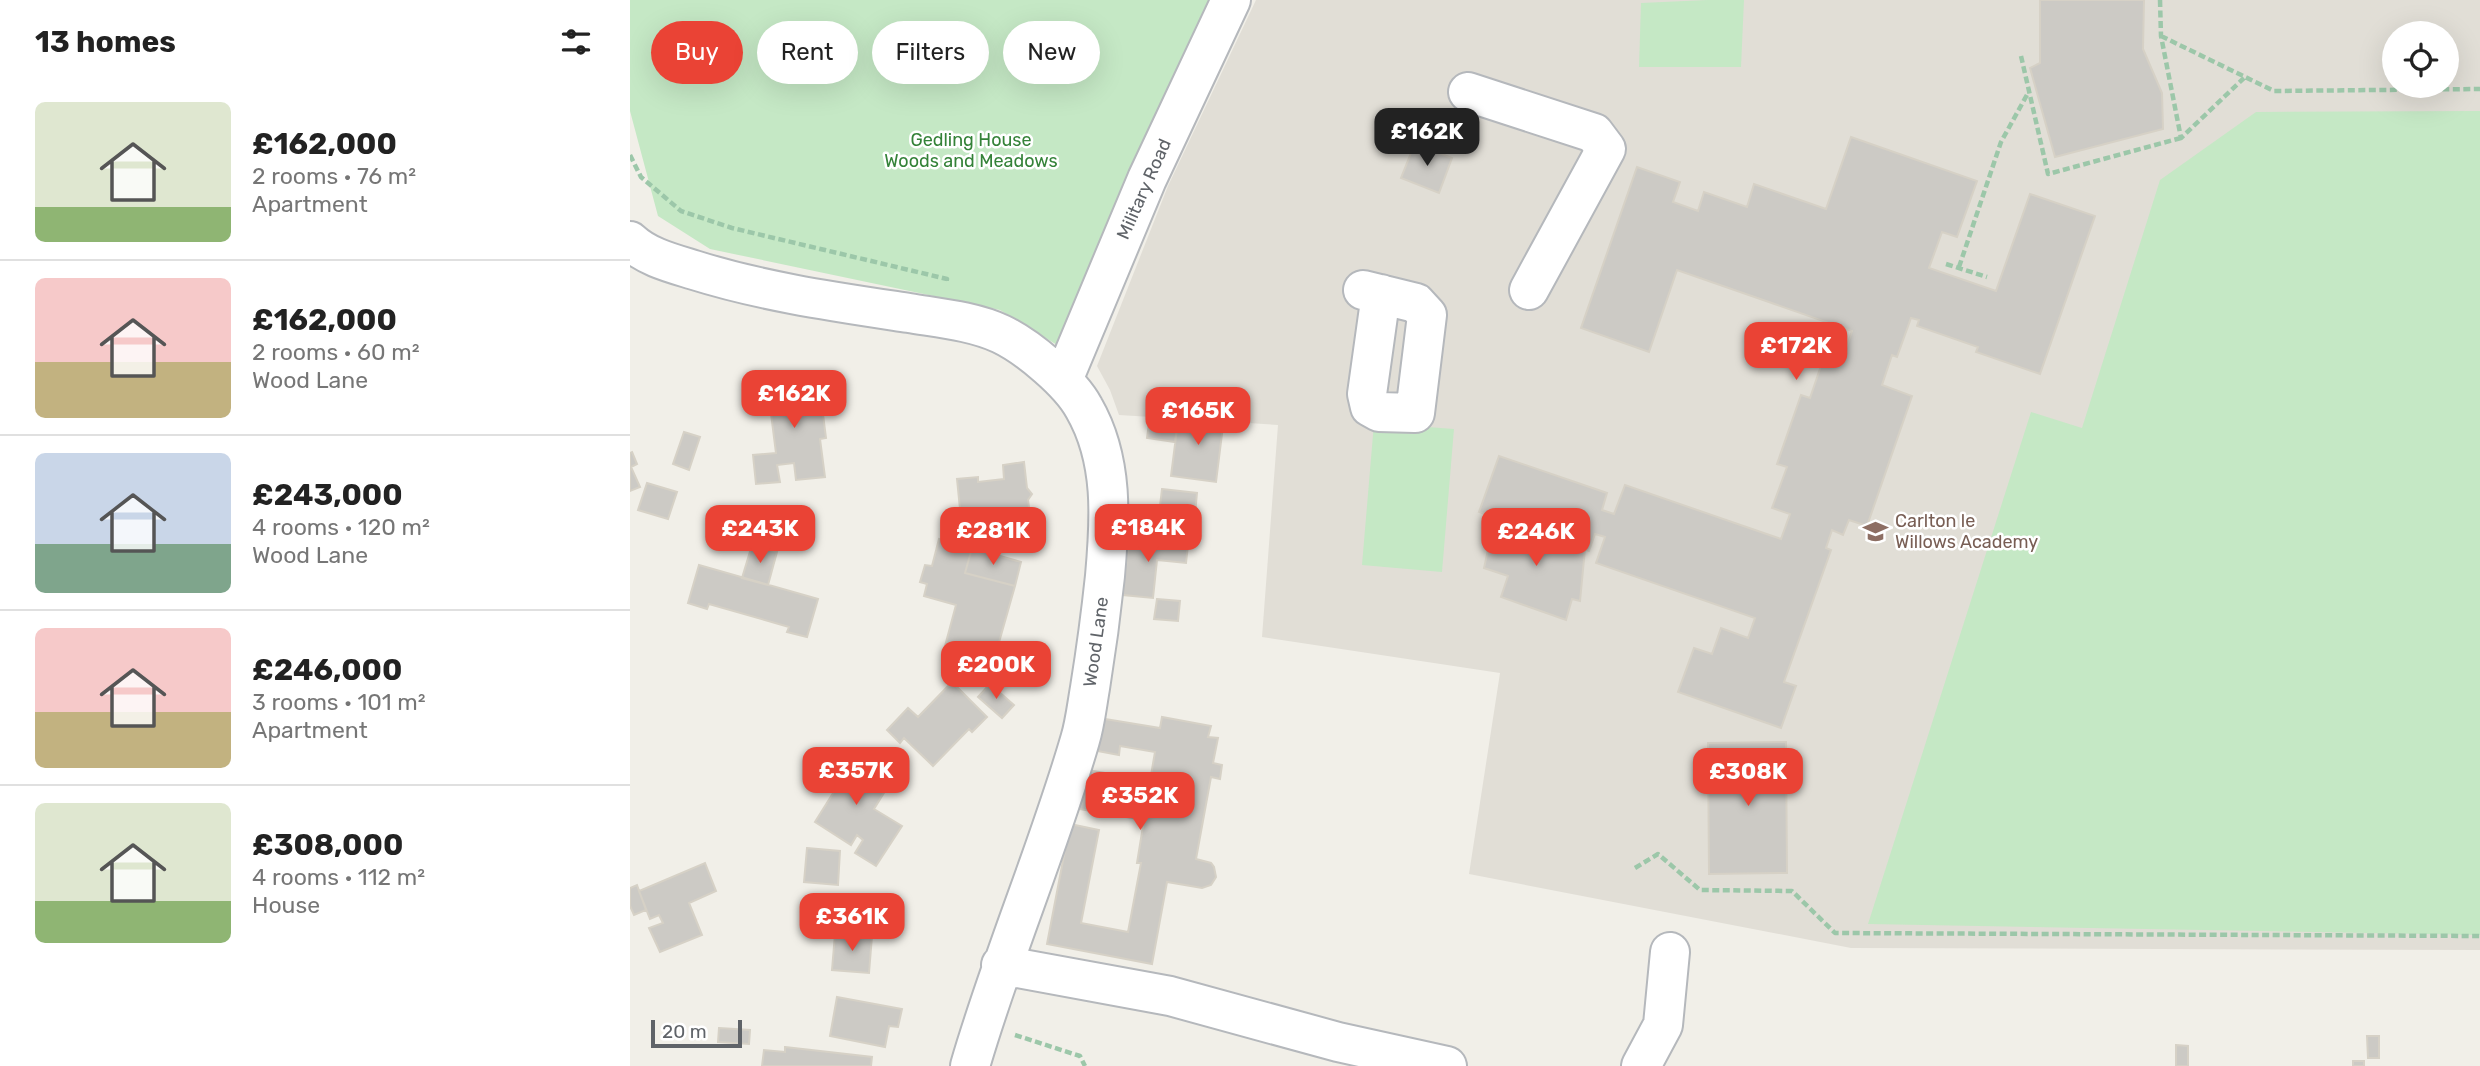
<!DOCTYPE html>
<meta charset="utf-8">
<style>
:root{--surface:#fff;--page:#f2f2f2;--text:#222;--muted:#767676;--line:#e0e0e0;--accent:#ea4335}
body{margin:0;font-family:Rubik,sans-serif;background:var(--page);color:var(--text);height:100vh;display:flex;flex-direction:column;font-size:26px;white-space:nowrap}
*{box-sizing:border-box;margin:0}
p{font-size:23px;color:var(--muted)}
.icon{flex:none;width:38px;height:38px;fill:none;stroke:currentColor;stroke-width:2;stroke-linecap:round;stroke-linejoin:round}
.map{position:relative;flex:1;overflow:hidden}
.details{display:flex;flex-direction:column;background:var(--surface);width:630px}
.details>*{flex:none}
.top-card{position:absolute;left:21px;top:21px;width:665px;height:63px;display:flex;gap:14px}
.fabs{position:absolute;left:1752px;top:21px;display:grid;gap:14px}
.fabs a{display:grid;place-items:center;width:77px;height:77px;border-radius:50%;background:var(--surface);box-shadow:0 7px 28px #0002;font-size:35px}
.scale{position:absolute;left:21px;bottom:18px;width:91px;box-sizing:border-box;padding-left:7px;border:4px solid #5f6368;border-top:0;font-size:19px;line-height:24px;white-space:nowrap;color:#5f6368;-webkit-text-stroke:5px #fff;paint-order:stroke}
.price{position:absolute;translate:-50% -60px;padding:0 16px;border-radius:14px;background:var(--accent);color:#fff;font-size:23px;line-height:46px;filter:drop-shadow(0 2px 4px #0008)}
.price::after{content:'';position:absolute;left:50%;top:42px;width:21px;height:16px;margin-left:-10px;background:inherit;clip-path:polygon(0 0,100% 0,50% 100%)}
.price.active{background:#222;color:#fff}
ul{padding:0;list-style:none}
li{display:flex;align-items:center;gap:21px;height:175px;padding:0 35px}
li+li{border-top:2px solid var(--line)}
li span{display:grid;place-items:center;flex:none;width:196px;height:140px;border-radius:10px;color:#555}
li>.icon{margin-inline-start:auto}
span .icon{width:84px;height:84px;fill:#fffc;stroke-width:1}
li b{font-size:30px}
h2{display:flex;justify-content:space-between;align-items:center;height:84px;padding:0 35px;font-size:30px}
.tag{padding:0 24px;border-radius:32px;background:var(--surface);box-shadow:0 7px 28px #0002;font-size:24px;line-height:63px}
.tag.active{background:var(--accent);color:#fff}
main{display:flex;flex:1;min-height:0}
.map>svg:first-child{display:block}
</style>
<main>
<section class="details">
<h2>13 homes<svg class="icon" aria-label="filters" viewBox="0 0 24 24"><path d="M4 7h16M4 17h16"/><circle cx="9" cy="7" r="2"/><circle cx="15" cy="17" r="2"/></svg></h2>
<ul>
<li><span style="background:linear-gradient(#dfe7d0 75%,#8fb573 0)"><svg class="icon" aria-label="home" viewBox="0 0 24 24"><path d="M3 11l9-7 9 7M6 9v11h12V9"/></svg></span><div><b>£162,000</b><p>2 rooms · 76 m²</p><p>Apartment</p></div></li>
<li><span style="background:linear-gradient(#f6c9c9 60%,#c2b280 0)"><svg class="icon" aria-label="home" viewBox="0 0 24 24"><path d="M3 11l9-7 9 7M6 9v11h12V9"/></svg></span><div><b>£162,000</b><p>2 rooms · 60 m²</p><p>Wood Lane</p></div></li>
<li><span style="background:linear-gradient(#c9d6e8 65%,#7fa58c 0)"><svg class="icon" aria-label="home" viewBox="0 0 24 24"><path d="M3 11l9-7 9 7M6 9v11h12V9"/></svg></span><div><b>£243,000</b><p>4 rooms · 120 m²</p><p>Wood Lane</p></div></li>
<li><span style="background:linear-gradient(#f6c9c9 60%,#c2b280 0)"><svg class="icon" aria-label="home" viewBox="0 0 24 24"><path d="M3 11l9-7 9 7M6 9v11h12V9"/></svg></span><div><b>£246,000</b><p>3 rooms · 101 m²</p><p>Apartment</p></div></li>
<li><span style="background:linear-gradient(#dfe7d0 70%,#8fb573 0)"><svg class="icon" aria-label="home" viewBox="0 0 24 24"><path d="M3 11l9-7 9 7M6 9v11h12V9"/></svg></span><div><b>£308,000</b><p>4 rooms · 112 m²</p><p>House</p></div></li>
</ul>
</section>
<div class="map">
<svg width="1850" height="1066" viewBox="0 0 1850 1066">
<rect width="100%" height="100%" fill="#f1efe8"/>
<!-- education -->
<path fill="#e1ded6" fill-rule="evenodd" d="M626,0h1224v950l-629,-2 -382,-74 31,-201 -238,-36 16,-212 -159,-10 -9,-25 -13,-24 71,-180zM1764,33h52v53h-52z"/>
<!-- green -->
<path fill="#c5e8c5" d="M0,0h580l-80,169 -68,179 -62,-38 -290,-61 -52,-33 -28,-105z
M1077,0h37l-3,67h-102l2,-64z
M1850,111v824l-612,-11 163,-512 51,16 78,-248 96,-68z
M744,423l80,6 -12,143 -80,-7z"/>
<!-- building -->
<path fill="#cccac5" stroke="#d6d1c6" stroke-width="2" d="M1410,0h104l-1,49 19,44 1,36 -108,28 -25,-89 10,-5z
M1221,137l126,44 -20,56 -15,-5 -13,36 67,23 34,-97 65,22 -55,158 -64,-22 2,-5 -61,-21 2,-6 -8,-2 -14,39 -5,-2 -10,30 30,11 -45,130 -18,-6 -6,15 -11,-5 -6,18 5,2 -47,132 12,4 -15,42 -103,-36 16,-44 18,6 9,-26 27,10 7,-20 -159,-55 9,-26 -10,-3 -6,17 -110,-39 20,-56 108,37 -5,17 12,4 11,-29 156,54 9,-25 -18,-6 15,-41 -10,-3 24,-69 9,3 16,-47 17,6 9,-26 -175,-61 -28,82 -68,-24 56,-161 43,15 -7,20 25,9 6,-19 43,15 7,-23 72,25z
M785,143l37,15 -13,35 -38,-15z
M188,375l8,63 -6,1 5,38 -29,3 -2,-17 -17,2 3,17 -24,2 -3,-29 23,-2 -9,-71z
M521,409l28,4 -4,29 -28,-4z
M549,413l45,5 -8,64 -45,-6z
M54,432l16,5 -11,33 -16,-6z
M2,452l5,12 -6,3 9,20 -10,4v-38z
M394,462l3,26 5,6 -4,6 3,22 -13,2 1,16 -32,3 -3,-29 23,-3 -26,2 1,4 -21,2 -4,-40 21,-2v5l26,-3 -1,-14z
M17,483l30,9 -9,27 -30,-9z
M532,489l35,4 -4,42 -36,-4z
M865,518l90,31 -5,52 -8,-2 -6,21 -65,-23 7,-21 -24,-8z
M499,538l59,7 -2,18 -29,-3 -4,38 -30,-3z
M309,539l33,9 -7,25 50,13 -21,74 -49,-14 11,-41 -32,-9 3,-12 -7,-2 5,-17 7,1z
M122,545l25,7 -9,33 -26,-7z
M342,548l49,14 -6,24 -50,-13z
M69,565l119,34 -11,38 -20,-5 2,-5 -80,-23 -2,5 -19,-6z
M527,599l23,2 -2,20 -24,-2z
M322,682l35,35 -15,15 -3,-3 -36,37 -29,-28 -4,5 -13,-13 21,-22 10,9z
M360,684l24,21 -12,13 -24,-21z
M463,717l67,11 2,-11 49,9 -3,11 10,1 -5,25 9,2 -2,14 -9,-2 -15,82 15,4 3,4 2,10 -5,8 -9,3 -35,-6 -15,82 -105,-20 23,-120 29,6 -18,93 47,9 13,-69h-4l7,-43 -65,-11 3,-40 68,12 5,-29 -35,-6 -1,9 -32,-6z
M1156,742l1,131 -78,1 -1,-131z
M197,753l12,4 12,7 3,-4 36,23 -16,26 28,17 -26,40 -21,-13 8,-13 -6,-5 -6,10 -36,-23 20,-32 -23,-14z
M177,848l33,3 -2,34 -34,-3z
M75,863l11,28 -27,12 13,32 -42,17 -11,-24 14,-5 -4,-8 -9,4 -11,-28z
M7,885l9,25 -12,5 -4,-9v-18z
M207,898l37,2 -2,36 -37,-2z
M205,934l37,2 -3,37 -37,-3z
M207,997l65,12 -4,18 -9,-1 -4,21 -55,-11z
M89,1028l31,2 -1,14 -31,-2z
M1737,1036h12v22h-11z
M1546,1045l12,1v20h-12z
M155,1047l87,10 -1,9h-109l2,-16 21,2z
M1723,1061h11v5h-11z"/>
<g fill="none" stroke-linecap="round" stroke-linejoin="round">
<defs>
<path id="minor" d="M838,92l126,41 12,16 -77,141
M0,241c17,16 41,22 64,29 70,22 142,32 215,43 30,5 64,8 92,21 27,13 69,48 83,74 30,52 26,112 21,168 -4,38 -9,75 -15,112 -3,17 -5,36 -10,52 -32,110 -78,216 -110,326
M733,290l53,13 11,12 -12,98 -36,-1 -9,-5 -3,-13 14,-100
M433,380l84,-201 84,-179
M371,965l169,31 168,46 109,24
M1011,1066l22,-41 7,-73"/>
</defs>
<!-- minor casing -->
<use href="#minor" stroke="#b5b8bc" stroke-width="42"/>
<!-- path -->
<path stroke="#9cc7a9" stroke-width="4.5" stroke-dasharray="7 3.5" stroke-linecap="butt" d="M1530,0l1,36 20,102 63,-60
M1531,36l113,55 206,-2
M1391,56l27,118 133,-36
M0,155l11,22 40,34 51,17 215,51 -1,5
M1316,264l41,13
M1329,267l42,-125 27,-49
M1005,868l23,-14 42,36 92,1 43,42 645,3
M385,1035l65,21 5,10"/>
<!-- minor -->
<use href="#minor" stroke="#fff" stroke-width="38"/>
</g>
<!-- icons -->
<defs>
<symbol id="school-bare" viewBox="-9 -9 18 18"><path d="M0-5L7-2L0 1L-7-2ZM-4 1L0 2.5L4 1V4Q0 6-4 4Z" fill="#8d6e63" stroke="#fff" stroke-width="2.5" paint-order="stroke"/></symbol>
</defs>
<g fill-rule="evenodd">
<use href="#school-bare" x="1228" y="514" width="35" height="35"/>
</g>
<g text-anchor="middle" stroke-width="5" stroke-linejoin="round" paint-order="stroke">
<!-- park labels -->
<g font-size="18" fill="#348238" stroke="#fff">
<text x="341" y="146">Gedling House<tspan x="341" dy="21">Woods and Meadows</tspan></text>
</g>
<!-- street labels -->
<g font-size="18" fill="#5f6368" stroke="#fff">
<text transform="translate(514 189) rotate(-66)" y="6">Military Road</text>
<text transform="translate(466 642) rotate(-82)" y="6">Wood Lane</text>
</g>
<!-- education labels -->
<g font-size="18" fill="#785e54" stroke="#fff" text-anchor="start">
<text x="1265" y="527">Carlton le<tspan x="1265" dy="21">Willows Academy</tspan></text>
</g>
</g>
</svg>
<div class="fabs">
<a><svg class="icon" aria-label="locate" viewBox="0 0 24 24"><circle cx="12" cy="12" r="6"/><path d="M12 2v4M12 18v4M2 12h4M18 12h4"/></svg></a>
</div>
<div class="scale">20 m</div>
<b class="price active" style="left:797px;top:168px">£162K</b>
<b class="price" style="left:1166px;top:382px">£172K</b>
<b class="price" style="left:164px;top:430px">£162K</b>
<b class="price" style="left:568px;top:447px">£165K</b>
<b class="price" style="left:518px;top:564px">£184K</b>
<b class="price" style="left:130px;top:565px">£243K</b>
<b class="price" style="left:363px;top:567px">£281K</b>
<b class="price" style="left:906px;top:568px">£246K</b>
<b class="price" style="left:366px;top:701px">£200K</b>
<b class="price" style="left:226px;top:807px">£357K</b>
<b class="price" style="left:1118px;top:808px">£308K</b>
<b class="price" style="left:510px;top:832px">£352K</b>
<b class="price" style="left:222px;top:953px">£361K</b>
<div class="top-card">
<a class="tag active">Buy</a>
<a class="tag">Rent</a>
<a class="tag">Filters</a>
<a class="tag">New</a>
</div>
</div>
</main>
